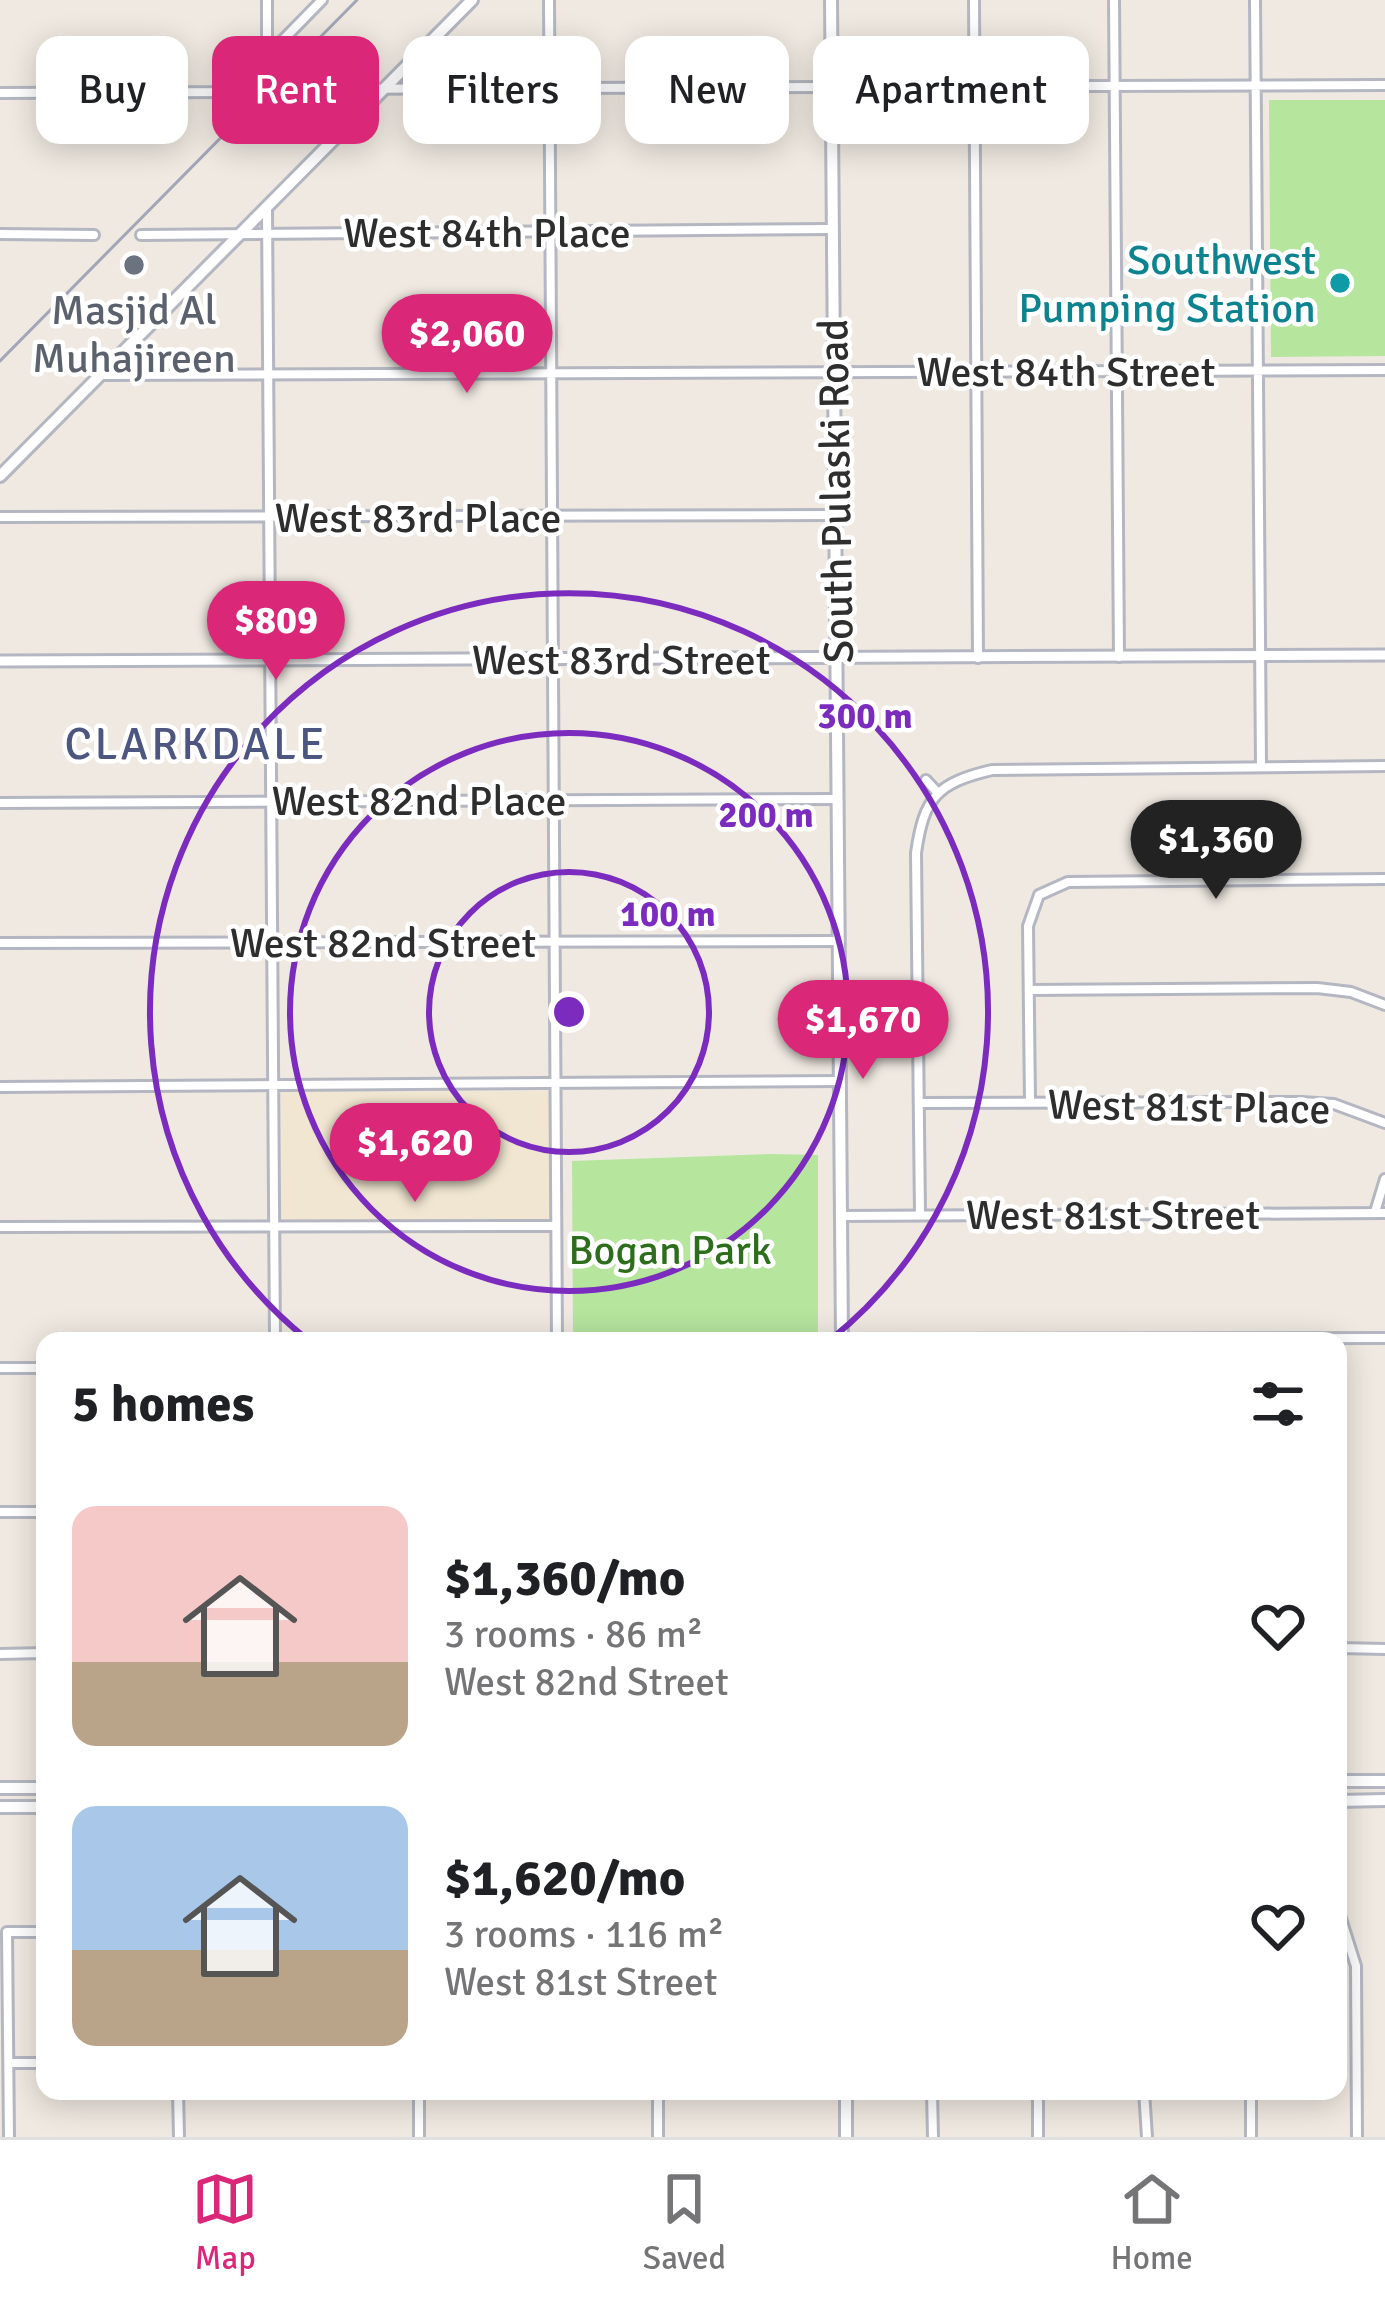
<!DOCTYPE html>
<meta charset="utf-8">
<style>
:root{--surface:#fff;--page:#f2f2f2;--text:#202124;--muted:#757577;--line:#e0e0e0;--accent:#db2777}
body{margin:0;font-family:Signika,sans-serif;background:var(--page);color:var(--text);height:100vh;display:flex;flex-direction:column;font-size:45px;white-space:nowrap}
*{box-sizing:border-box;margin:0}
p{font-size:39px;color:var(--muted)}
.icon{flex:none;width:66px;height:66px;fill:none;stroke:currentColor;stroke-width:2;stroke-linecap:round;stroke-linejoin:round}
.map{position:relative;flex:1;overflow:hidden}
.side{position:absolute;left:36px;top:1332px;width:1311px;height:768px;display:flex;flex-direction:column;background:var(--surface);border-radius:24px;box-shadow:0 6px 30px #0003}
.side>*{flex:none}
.guide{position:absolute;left:36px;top:36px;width:1314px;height:108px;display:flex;gap:24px}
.price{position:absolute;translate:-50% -102px;padding:0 27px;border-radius:42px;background:var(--accent);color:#fff;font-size:39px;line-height:78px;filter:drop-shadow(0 3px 6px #0008)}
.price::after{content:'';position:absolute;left:50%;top:72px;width:36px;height:27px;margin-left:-18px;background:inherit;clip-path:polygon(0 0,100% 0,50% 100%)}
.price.on{background:#222;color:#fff}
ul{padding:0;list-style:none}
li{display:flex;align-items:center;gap:36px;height:300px;padding:0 36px}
li span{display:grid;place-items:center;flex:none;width:336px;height:240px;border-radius:24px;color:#555}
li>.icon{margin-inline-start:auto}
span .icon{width:144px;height:144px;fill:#fffc;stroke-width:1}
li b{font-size:51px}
h2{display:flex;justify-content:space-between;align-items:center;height:144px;padding:0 36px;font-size:51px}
.tag{padding:0 42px;border-radius:24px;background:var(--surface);box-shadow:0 6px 30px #0003;font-size:42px;line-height:108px}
.tag.on{background:var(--accent);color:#fff}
.tab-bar{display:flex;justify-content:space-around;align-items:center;height:168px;border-top:3px solid var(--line);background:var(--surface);font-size:33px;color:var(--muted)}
.tab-bar a{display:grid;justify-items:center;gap:6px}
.tab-bar .on{color:var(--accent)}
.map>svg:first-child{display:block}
</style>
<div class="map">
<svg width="1385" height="2137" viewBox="0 0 1385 2137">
<rect width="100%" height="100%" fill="#efe9e1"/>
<!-- education -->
<path fill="#f0e6d1" d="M551,1091l1,129 -271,1v-129z"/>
<!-- green -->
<path fill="#b6e59e" d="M1269,100h116v256l-114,1z
M770,1154l48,1v186h-245l-1,-180z"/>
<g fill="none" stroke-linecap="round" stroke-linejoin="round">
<defs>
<path id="minor" d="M267,0v55
M549,0l8,1341
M974,0l4,658
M1114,0l5,657
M1255,0l6,767
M285,89l1100,-4
M0,93l232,-1 90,-92
M267,209l8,1132
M0,234l94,1
M141,235l692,-6
M101,375l1284,-5
M0,517l835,-2
M926,780l11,12
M0,803l838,-4
M1039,895l29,-13 317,-3
M0,943l838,-2
M1029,990l288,-2 34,4 34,13
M0,1087l840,-6
M1030,1102l-2,-176 11,-31
M919,1103l382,-1 33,2 51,19
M1375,1212l10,-33
M920,1215l-4,-362c8,-56 21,-70 76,-83l393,-4
M841,1216l544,-3
M0,1227l556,-1
M842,1339l543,-1
M0,1368h45
M0,1512h45
M1338,1648l47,1
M0,1654l45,-1
M1338,1909l18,57 1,171
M9,2063h36
M178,2091l1,46
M419,2091v46
M658,2091v46
M932,2091l1,46
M1038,2091v46
M1144,2091l3,46
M1251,2091v46
M9,2137l-2,-205h38"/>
<path id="tertiary" d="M0,661l1385,-6"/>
<path id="secondary" d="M831,0l11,1341
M0,476l472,-476
M1338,1781h47
M0,1788h45
M1338,1801l47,-1
M0,1807h45
M846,2091v46"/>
</defs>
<!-- minor casing -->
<use href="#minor" stroke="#b4b7c1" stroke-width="14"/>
<!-- tertiary casing -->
<use href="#tertiary" stroke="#b4b7c1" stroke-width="15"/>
<!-- secondary casing -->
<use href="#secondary" stroke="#b4b7c1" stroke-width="16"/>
<!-- minor -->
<use href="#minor" stroke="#fff" stroke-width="8"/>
<!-- tertiary -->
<use href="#tertiary" stroke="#fff" stroke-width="9"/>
<!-- secondary -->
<use href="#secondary" stroke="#fff" stroke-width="10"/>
<!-- rail -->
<path stroke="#a3a6b8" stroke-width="3" d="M0,361l357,-361"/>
</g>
<!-- distance rings -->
<g fill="none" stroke="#7b2cbf" stroke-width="6">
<circle cx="569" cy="1012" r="140"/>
<circle cx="569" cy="1012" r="279"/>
<path d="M308 1340A419 419 0 1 1 830 1340"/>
</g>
<!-- markers -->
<circle fill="#6b7280" stroke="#fff" stroke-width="4.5" cx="134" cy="265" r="12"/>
<circle fill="#0f9aa8" stroke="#fff" stroke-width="4.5" cx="1340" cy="283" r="12"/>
<g text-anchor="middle" stroke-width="9" stroke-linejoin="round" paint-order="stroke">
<!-- street labels -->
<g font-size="42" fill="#2e2e2e" stroke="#fff">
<text x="487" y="247">West 84th Place</text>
<text x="1066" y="386">West 84th Street</text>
<text transform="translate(835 491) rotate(-91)" y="15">South Pulaski Road</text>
<text x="418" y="532">West 83rd Place</text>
<text x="621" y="674">West 83rd Street</text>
<text x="419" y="815">West 82nd Place</text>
<text x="383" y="957">West 82nd Street</text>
<text transform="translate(1189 1106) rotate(1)" y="15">West 81st Place</text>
<text x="1113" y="1229">West 81st Street</text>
</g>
<!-- culture labels -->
<g font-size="42" fill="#0d838f" stroke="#fff" text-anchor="end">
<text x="1316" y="274">Southwest<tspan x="1316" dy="48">Pumping Station</tspan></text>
</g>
<!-- worship labels -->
<g font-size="42" fill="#5b616d" stroke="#fff">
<text x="134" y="324">Masjid Al<tspan x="134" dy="48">Muhajireen</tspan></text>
</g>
<!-- park labels -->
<g font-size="42" fill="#2c6e1b" stroke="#fff">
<text x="670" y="1264">Bogan Park</text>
</g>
<!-- neighbourhood labels -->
<g font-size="45" letter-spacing="3" fill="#4d5680" stroke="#fff">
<text x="196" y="759">CLARKDALE</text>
</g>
</g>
<circle cx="569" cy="1012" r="18" fill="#7b2cbf" stroke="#fff" stroke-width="6"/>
<g font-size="36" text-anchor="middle" font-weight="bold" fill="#7b2cbf" stroke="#fff" stroke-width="9" stroke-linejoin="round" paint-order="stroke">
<text x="865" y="728">300 m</text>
<text x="766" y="827">200 m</text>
<text x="668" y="926">100 m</text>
</g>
</svg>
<b class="price" style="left:467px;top:396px">$2,060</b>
<b class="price" style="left:276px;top:683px">$809</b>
<b class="price on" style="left:1216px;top:902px">$1,360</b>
<b class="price" style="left:863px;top:1082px">$1,670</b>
<b class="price" style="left:415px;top:1205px">$1,620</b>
<div class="guide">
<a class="tag">Buy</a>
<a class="tag on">Rent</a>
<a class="tag">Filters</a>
<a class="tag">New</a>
<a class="tag">Apartment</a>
</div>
<section class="side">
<h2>5 homes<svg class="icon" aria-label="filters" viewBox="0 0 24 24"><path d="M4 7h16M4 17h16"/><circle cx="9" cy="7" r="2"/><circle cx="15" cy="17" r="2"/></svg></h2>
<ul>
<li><span style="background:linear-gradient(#f6c9c9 65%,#b9a48a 0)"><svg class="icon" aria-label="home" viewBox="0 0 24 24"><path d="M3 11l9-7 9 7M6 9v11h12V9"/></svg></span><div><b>$1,360/mo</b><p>3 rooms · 86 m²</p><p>West 82nd Street</p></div><svg class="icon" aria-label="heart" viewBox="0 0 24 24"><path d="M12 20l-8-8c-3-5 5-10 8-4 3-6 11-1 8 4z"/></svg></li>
<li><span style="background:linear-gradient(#a9c7e8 60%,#b9a48a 0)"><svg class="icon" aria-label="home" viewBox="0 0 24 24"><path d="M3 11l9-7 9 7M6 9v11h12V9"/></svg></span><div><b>$1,620/mo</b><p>3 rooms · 116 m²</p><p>West 81st Street</p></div><svg class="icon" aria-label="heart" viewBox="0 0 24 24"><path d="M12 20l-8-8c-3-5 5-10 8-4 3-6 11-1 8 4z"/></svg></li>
</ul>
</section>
</div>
<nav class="tab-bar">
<a class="on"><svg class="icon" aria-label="map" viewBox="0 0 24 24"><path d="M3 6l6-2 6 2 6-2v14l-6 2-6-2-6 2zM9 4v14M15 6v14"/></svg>Map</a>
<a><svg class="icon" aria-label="saved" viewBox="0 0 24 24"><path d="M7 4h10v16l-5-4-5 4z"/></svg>Saved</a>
<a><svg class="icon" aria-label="home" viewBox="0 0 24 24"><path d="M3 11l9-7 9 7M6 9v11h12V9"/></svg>Home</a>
</nav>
